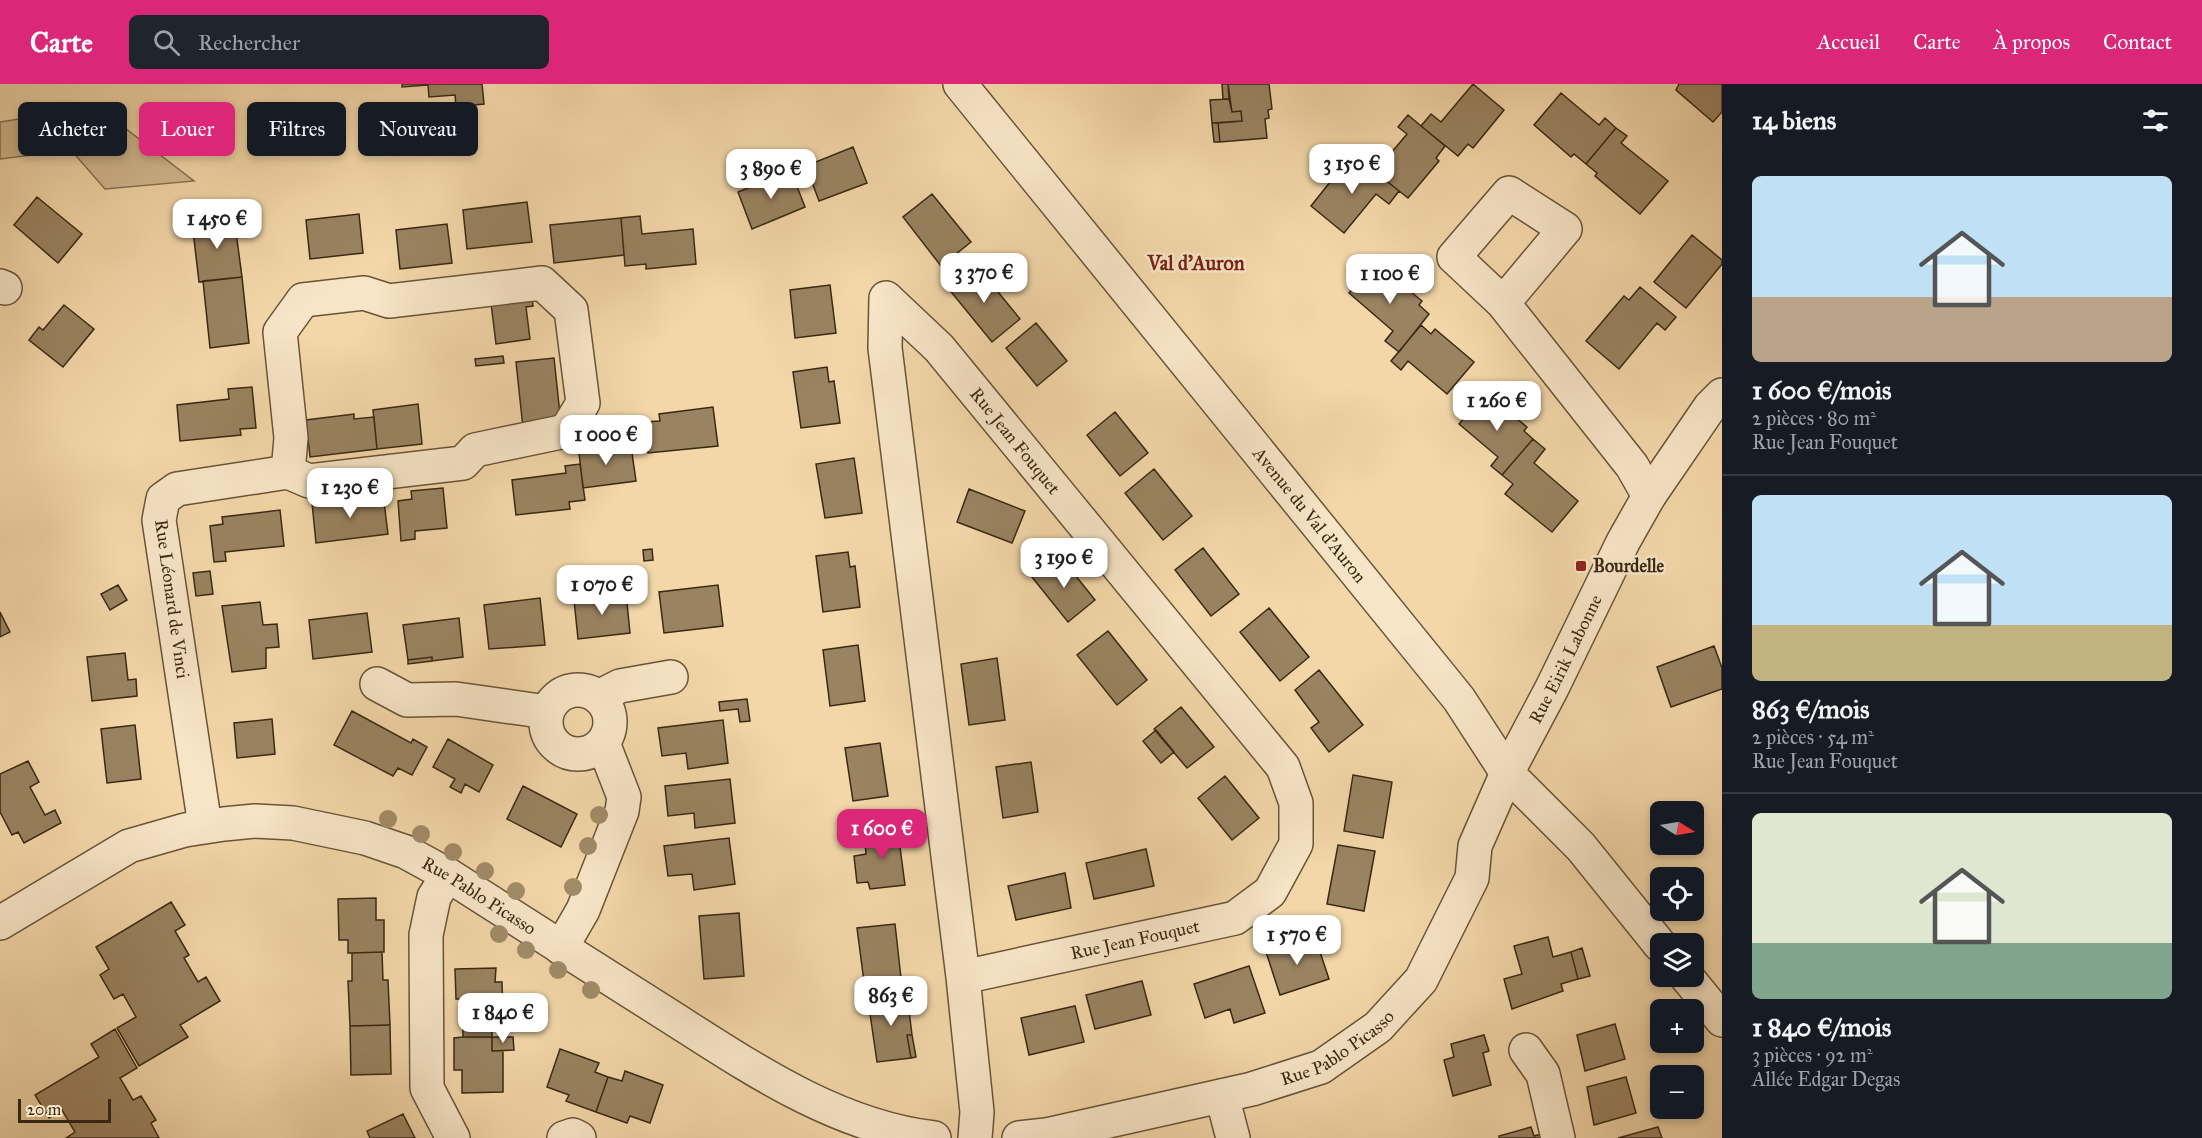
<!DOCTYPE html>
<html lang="fr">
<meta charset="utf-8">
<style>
:root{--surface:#171b24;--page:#20242c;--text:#f1f3f6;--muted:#9ea1a6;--line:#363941;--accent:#db2777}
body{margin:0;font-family:"IM FELL Great Primer",serif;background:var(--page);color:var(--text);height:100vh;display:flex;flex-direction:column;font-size:22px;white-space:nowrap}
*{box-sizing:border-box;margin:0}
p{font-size:20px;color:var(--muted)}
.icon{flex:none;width:33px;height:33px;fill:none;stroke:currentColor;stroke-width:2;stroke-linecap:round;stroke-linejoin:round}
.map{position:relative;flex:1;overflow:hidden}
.sheet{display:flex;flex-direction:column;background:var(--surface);width:480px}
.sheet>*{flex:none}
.banner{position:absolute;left:18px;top:18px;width:570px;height:54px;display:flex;gap:12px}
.needle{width:39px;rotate:101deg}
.controls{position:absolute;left:1650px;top:717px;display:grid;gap:12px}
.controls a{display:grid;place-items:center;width:54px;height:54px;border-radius:9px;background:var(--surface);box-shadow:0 3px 9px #0003;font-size:30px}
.scale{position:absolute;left:18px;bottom:15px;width:93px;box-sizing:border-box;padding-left:6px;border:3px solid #392913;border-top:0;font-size:16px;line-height:21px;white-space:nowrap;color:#392913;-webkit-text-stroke:4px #f7e5c7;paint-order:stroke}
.price{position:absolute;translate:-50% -51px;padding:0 14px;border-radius:12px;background:#fff;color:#222;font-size:20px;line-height:39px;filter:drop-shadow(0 2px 3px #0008)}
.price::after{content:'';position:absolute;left:50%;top:36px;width:18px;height:14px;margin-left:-9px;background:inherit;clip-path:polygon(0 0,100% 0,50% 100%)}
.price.on{background:var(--accent);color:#fff}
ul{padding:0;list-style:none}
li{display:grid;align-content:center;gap:12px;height:318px;padding:0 30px}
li+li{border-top:2px solid var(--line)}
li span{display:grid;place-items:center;height:186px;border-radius:9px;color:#555}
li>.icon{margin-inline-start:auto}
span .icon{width:108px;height:108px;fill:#fffc;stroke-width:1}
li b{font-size:26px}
h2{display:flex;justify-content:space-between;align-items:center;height:72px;padding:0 30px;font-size:26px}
.tag{padding:0 21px;border-radius:9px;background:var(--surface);box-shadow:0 3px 9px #0003;font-size:21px;line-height:54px}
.tag.on{background:var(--accent);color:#fff}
header{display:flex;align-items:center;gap:36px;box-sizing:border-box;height:84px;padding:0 30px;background:var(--accent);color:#fff}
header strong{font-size:28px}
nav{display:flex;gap:33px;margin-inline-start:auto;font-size:21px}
.search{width:420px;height:54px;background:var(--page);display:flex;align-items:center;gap:15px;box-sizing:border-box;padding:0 21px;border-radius:9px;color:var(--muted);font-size:22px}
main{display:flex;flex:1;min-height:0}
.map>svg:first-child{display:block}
</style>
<header>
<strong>Carte</strong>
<div class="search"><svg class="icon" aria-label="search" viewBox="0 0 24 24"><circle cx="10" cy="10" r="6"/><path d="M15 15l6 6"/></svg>Rechercher</div>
<nav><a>Accueil</a><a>Carte</a><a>À propos</a><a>Contact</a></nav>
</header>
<main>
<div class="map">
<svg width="1722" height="1054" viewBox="0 0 1722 1054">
<rect width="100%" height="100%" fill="#f3d7a9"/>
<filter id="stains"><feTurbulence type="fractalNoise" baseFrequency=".00333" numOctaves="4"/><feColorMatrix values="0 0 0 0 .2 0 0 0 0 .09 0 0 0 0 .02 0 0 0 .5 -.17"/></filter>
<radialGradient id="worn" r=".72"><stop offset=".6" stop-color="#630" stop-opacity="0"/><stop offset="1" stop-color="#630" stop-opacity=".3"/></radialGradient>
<!-- green -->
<path fill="#d3b990" stroke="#867152" stroke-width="1.5" d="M63,28l54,10 77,59 -89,8 -34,-39 -71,9v-37z"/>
<!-- building -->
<path fill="#9a8361" stroke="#392913" stroke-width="1.5" d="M402,0h80l2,20 -28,3 -1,-12 -26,2 -1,-12 -26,2z
M1222,0h6l1,15h-6z
M1228,0h41l3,25 -4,1 1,8 -4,1 2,19 -47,4 -2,-19 24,-2 -1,-10 -9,1z
M1473,0l31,26 -31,38 -5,-4 -10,12 -37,-30 10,-12 10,8z
M1679,0h43v28l-9,10 -37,-32z
M1561,9l38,32 6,-7 11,10 -30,36 -12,-10 -3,3 -37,-32z
M1229,15l3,13 9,-1 1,10 -30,2 -2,-23z
M1408,31l37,31 -9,12 3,3 -31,37 -33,-26 32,-38 -9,-7z
M1212,39h6l2,19h-6z
M1616,44l11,8 -6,7 47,38 -28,33 -45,-38 2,-3 -11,-9z
M853,63l14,36 -48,18 -13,-35z
M1362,77l37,30 -10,13 -13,-10 -32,39 -33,-27 31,-39 9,8z
M791,87l14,36 -53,22 -14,-37z
M932,110l39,48 -30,24 -38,-49z
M37,113l45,37 -24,29 -44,-38z
M527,118l5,40 -65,7 -4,-39z
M359,130l4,39 -53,6 -4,-39z
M640,132l2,18 51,-5 3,35 -50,5v-5l-21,2 -4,-48z
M234,133l8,60 -43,5 -7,-60z
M621,134l3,37 -70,8 -4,-38z
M447,140l5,39 -52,6 -4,-39z
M1692,151l30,25v4l-36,44 -32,-26z
M1375,178l47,39 -3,4 10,9 -30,38 -14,-11 8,-10 -44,-38z
M976,181l44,54 -28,23 -44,-54z
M242,193l7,66 -39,5 -7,-67z
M830,201l6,48 -41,5 -5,-48z
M1640,203l36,30 -11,13 -8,-7 -38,46 -33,-28 38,-45 5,4z
M531,206l2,16 -7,1 4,32 -34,5 -6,-49z
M64,221l30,24 -31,38 -34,-27 10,-13 4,3z
M1036,239l31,38 -30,25 -31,-38z
M1421,241l10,9 4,-5 39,33 -27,32 -39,-33 -7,9 -10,-9z
M503,272l1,7 -28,3 -1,-7z
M554,274l7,66 -38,4 -7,-66z
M827,283l2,15 5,-1 6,42 -39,5 -8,-56z
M252,303l4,41 -16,1 1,6 -61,6 -3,-36 52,-6 -1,-10z
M1486,309l41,34 -3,4 9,8 -31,36 -11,-9 7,-9 -39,-33z
M418,320l4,40 -45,5 -4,-39z
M713,323l5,39 -70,7 -3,-31 15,-1 -1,-7z
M1115,328l33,41 -28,23 -33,-41z
M354,330v5l20,-2 3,32 -67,8 -4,-37z
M1533,355l12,10 -11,14 44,38 -26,31 -47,-38 8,-10 -11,-9z
M592,359l1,7 38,-4 5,35 -53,7 -5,-44z
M854,374l8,55 -37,5 -9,-54z
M580,380l5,36 -16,2 1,7 -54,6 -4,-35 54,-7 -1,-7z
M1154,385l38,47 -29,24 -38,-47z
M443,404l4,40 -32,3v8l-14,2 -3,-40 14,-2 -1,-8z
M969,405l56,22 -13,32 -55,-21z
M383,410l5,40 -72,9 -4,-40z
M280,426l4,36 -59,6 1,9 -12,1 -4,-36 13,-2 -1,-7z
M1203,464l36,46 -28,22 -36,-46z
M652,465l1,11 -9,1 -1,-11z
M848,468l2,15 5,-1 5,41 -37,5 -7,-56z
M1059,471l36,45 -27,22 -36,-45z
M210,487l3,23 -17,2 -3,-23z
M118,501l9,15 -17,10 -9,-16z
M718,501l5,41 -59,7 -5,-41z
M626,509l4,40 -52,6 -4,-39z
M540,514l5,47 -56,4 -5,-44z
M260,518l3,23 14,-1 2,23 -13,1v20l-34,4 -10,-66z
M1269,524l40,49 -29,24 -40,-49z
M0,528l10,20 -10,5z
M367,529l5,39 -59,7 -4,-39z
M459,534l4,39 -31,4v-4l-24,3 -5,-35z
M1108,547l39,49 -30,25 -40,-50z
M858,561l7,56 -35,5 -7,-56z
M1714,562l8,22v21l-51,18 -14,-40z
M125,569l3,27 8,-1 1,17 -45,5 -5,-44z
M432,573v4l-24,3v-4z
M997,574l8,62 -36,5 -8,-61z
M1319,586l44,55 -34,27 -18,-24 8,-6 -24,-32z
M747,615l3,22 -10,1 -2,-13 -18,2 -1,-9z
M1181,623l33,40 -27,21 -33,-39z
M352,627l59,32 2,-4 14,8 -15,28 -14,-7 -5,8 -59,-31z
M272,635l3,35 -38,4 -3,-35z
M723,636l5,43 -40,6 -2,-16 -24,3 -4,-28z
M135,641l6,54 -34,4 -6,-54z
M1156,646l18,22 -13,11 -18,-22z
M448,655l45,26 -14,27 -14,-8 -4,9 -11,-6 5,-8 -22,-12z
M880,659l8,53 -35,5 -8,-53z
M28,677l11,21 -9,5 15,28 10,-5 6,13 -37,20 -6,-11 -6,3 -12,-23v-38z
M1031,678l7,50 -35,6 -7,-51z
M1353,691l39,7 -9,56 -39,-7z
M1225,692l34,42 -27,22 -34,-42z
M730,695l5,44 -40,5 -1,-15 -26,3 -3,-30z
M523,702l54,28 -16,33 -54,-28z
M903,737l1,10 -6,1 7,53 -35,4 -2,-7 -11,1 -3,-27 12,-2 -1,-11 10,-1 11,-19z
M882,747l-7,11 -10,1 -2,-10z
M729,754l6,46 -41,6 -2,-16 -24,2 -4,-30z
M1338,761l37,6 -11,60 -37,-7z
M1146,765l8,37 -60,13 -8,-36z
M1065,789l6,35 -55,12 -8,-34z
M376,814v22h8v32l-36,1v-13h-9l-1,-41z
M171,818l14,23 -10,6 14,24 -5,3 14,24 8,-5 14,24 -40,24 8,12 -49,29 -22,-38 19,-11 -13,-23 -9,5 -14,-24 9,-6 -13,-22z
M739,829l5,63 -40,3 -5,-63z
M895,840l6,54 -37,4 -7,-54z
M1312,853l2,7 3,-1 12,36 -49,16 -14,-43z
M1548,853l5,20 18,-5 7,27 -17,5 2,7 -51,18 -8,-30 18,-5 -8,-28z
M1582,864l8,28 -12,3 -7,-27z
M382,868l1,28h5l2,45 -40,1 -2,-45h4v-28z
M1249,882l16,47 -31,10 -4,-14 -25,9 -11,-34z
M496,884l-1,14h7l1,40 -40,1 -1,-24h-6l-1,-30z
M1142,897l9,34 -56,14 -9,-34z
M907,910l5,41h-5l4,23 -34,4 -9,-62z
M1075,922l9,36 -55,13 -8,-37z
M463,939h29v14h-29z
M1615,940l10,35 -40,12 -8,-36z
M390,941l1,49 -40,1 -1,-49z
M115,945l22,39 -17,10 13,22 8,-4 15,24 -5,3 8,15h-93l9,-6 -13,-22 -13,8 -14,-23 64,-38 -8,-13z
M907,951h5l4,22 -5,1z
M1484,951l5,16 -6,2 8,32 -38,11 -9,-36 10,-3 -3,-13z
M463,953h29v14h11v41l-41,1v-23h-8v-32z
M492,953h21l1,13 -22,1z
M560,965l39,14 -4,9 13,5 -12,35 -30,-11 3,-6 -22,-8z
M625,987l38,14 -13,38 -20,-7 -3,7 -31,-11 12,-35 14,4z
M1626,993l10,36 -42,12 -7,-38z
M403,1030l12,24h-45l-3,-7z
M1531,1043l3,9 14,-4 1,6h-50v-2z
M1658,1043l4,11h-44z"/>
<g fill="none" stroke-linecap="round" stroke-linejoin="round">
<defs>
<g id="minor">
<path id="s1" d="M960,0l499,615 48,74 74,74 79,98"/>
<path d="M0,202l5,2"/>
<path d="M1503,219l-49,-46 55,-64 56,36 -62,74 129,163 17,30"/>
<path d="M377,600l30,16 49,-1 91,13"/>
<circle cx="578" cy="638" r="32"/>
<path d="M598,613l22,-11 51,-9"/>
<path d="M205,742l-46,-306 4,-21 14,-10 111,-17 21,9 154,-18 12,-13 91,-19 17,-28 -12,-93 -29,-27 -153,18 -25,-8 -61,7 -23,32 11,106 -3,34"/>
<path d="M448,791l-14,22 -8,38 1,153 26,50"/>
<path id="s2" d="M0,839l129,-77 56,-16 39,-6 31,-3 38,2 72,15 41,14 42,23c71,46 141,90 212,135 84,53 172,116 274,128"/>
<path d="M561,864l22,-38 39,-99 2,-14 -21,-54"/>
<path d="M1686,892l36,44"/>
<path id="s3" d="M963,893l272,-59 35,-26 26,-48v-41l-13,-36 -344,-419 -53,-50 -1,50 78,629 14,135 -2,26"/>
<path d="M1526,966l17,24 15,64"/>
<path d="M1222,1012l11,42"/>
<path d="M564,1054l9,-3 6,3"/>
<path id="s4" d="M1019,1054l27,-3 206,-46 69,-22 57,-40 43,-47 51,-102 3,-32 32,-73 45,-85 71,-146 26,-46 61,-89 12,-12"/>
</g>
</defs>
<!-- minor casing -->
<use href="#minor" stroke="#685438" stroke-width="36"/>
<!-- minor -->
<use href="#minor" stroke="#f7e5c7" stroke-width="33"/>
</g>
<!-- trees -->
<g fill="#a28b68">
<circle cx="599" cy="731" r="9"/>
<circle cx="388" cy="735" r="9"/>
<circle cx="421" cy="750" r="9"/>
<circle cx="588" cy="762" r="9"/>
<circle cx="453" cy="768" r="9"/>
<circle cx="485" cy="787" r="9"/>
<circle cx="573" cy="803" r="9"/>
<circle cx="516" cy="807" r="9"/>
<circle cx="499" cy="850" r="9"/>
<circle cx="526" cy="866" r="9"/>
<circle cx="558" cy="886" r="9"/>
<circle cx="591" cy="906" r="9"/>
</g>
<!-- markers -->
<rect fill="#8f2418" stroke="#f7e5c7" stroke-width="2" x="1575" y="476" width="12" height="12" rx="3"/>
<g text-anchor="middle" stroke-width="5" stroke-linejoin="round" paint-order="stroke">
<!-- street labels -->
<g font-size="18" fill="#392913" stroke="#f7e5c7">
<text transform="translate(1015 357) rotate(51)" y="6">Rue Jean Fouquet</text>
<text dy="6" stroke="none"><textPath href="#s1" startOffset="555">Avenue du Val d'Auron</textPath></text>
<text transform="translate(172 515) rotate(82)" y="6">Rue Léonard de Vinci</text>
<text dy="6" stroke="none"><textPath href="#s4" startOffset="798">Rue Eirik Labonne</textPath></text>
<text dy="6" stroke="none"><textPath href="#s2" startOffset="519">Rue Pablo Picasso</textPath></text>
<text dy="6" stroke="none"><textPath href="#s3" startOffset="176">Rue Jean Fouquet</textPath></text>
<text dy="6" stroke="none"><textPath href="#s4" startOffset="334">Rue Pablo Picasso</textPath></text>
</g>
<!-- poi labels -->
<g font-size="18" font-weight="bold" fill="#392913" stroke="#f7e5c7" text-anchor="start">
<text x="1593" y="488">Bourdelle</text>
</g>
<!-- neighbourhood labels -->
<g font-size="20" font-weight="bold" fill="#7a1f14" stroke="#f7e5c7">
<text x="1196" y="186">Val d'Auron</text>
</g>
</g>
<rect width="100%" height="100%" filter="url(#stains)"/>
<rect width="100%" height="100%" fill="url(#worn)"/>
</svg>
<div class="controls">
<a><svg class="needle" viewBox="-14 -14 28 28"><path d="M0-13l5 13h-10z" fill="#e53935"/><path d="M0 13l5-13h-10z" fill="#9ea1a6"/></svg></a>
<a><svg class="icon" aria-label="locate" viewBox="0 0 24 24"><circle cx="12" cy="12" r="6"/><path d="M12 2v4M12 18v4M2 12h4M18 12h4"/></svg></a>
<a><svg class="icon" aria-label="layers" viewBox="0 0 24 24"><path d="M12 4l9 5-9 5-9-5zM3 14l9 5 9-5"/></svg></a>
<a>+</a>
<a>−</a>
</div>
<div class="scale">20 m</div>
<b class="price" style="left:1352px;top:111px">3 150 €</b>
<b class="price" style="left:771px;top:116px">3 890 €</b>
<b class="price" style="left:217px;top:166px">1 450 €</b>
<b class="price" style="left:984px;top:220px">3 370 €</b>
<b class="price" style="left:1390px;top:221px">1 100 €</b>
<b class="price" style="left:1497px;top:348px">1 260 €</b>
<b class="price" style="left:606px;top:382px">1 000 €</b>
<b class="price" style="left:350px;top:435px">1 230 €</b>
<b class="price" style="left:1064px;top:505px">3 190 €</b>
<b class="price" style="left:602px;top:532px">1 070 €</b>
<b class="price on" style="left:882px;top:776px">1 600 €</b>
<b class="price" style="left:1297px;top:882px">1 570 €</b>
<b class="price" style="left:891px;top:943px">863 €</b>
<b class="price" style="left:503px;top:960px">1 840 €</b>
<div class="banner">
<a class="tag">Acheter</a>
<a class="tag on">Louer</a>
<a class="tag">Filtres</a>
<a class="tag">Nouveau</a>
</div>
</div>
<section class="sheet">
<h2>14 biens<svg class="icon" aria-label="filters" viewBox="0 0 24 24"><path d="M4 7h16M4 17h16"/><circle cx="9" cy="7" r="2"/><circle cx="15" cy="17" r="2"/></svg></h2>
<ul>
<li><span style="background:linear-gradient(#bfe0f5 65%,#b9a48a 0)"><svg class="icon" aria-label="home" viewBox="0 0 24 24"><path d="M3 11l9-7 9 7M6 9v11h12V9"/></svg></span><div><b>1 600 €/mois</b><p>2 pièces · 80 m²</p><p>Rue Jean Fouquet</p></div></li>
<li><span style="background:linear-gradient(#bfe0f5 70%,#c2b280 0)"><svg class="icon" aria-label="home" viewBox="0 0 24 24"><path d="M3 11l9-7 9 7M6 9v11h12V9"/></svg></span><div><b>863 €/mois</b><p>2 pièces · 54 m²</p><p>Rue Jean Fouquet</p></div></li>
<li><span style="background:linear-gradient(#dfe7d0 70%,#7fa58c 0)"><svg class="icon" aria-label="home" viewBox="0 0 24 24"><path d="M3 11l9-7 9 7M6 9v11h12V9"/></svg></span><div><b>1 840 €/mois</b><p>3 pièces · 92 m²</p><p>Allée Edgar Degas</p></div></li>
</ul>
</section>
</main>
